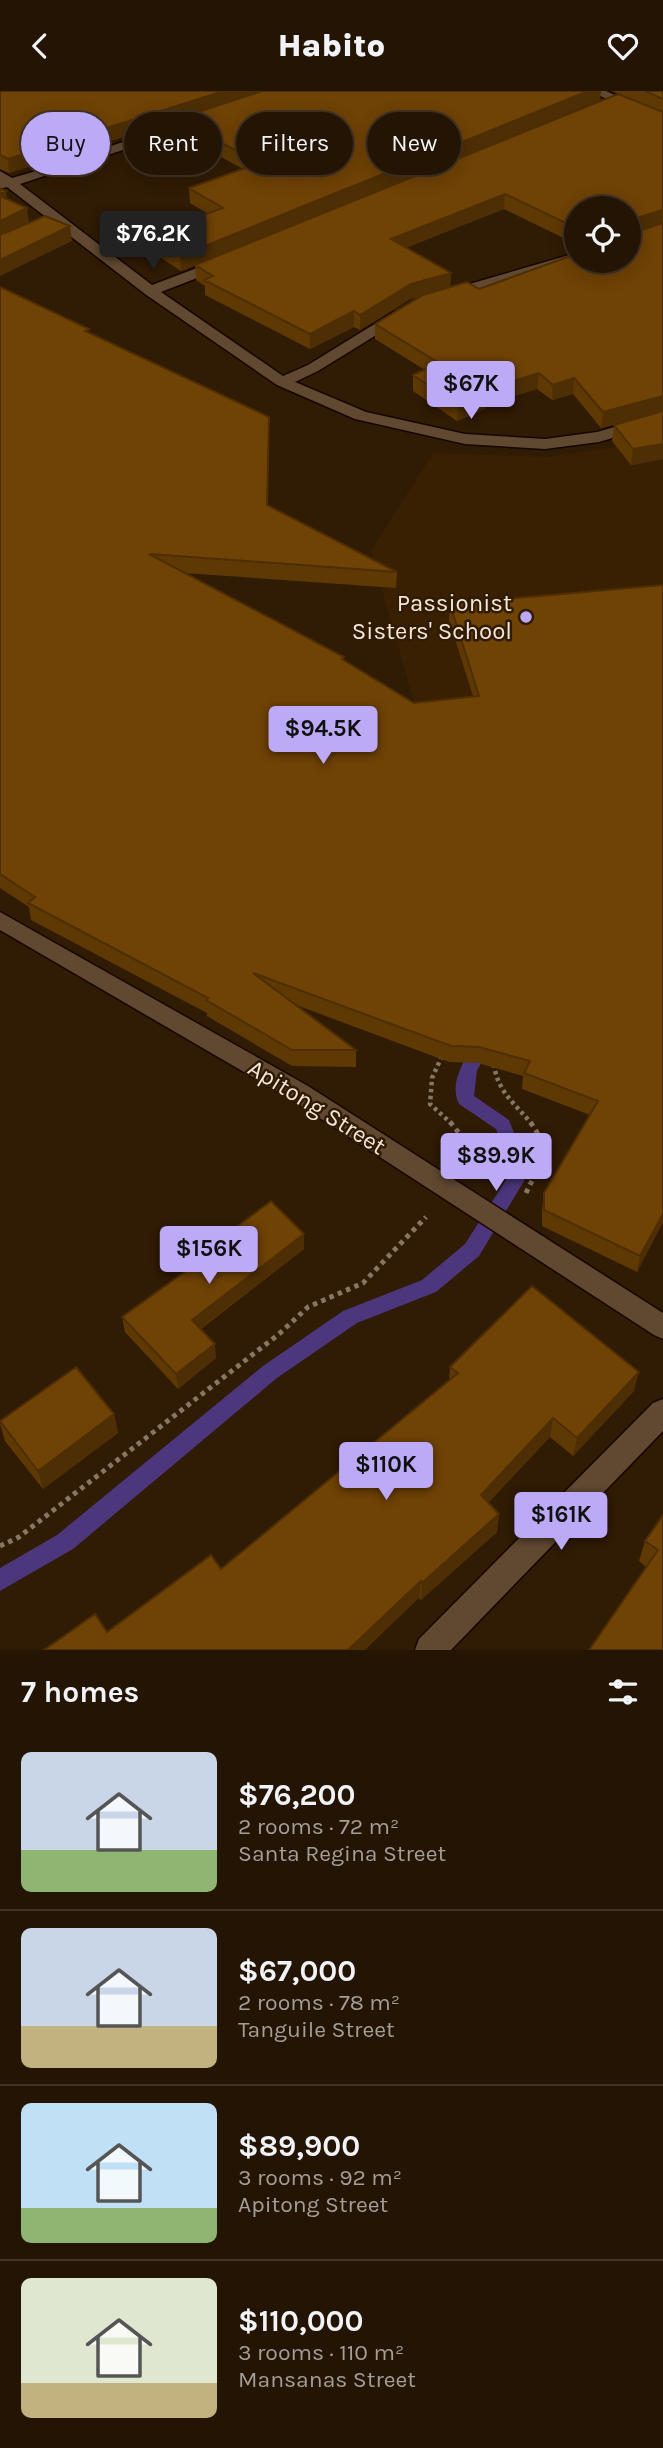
<!DOCTYPE html>
<meta charset="utf-8">
<style>
:root{--surface:#241403;--page:#302112;--text:#f1f3f6;--muted:#a39e9a;--line:#413325;--accent:#bcaaf6}
body{margin:0;font-family:Karla,sans-serif;background:var(--page);color:var(--text);height:100vh;display:flex;flex-direction:column;font-size:26px;white-space:nowrap}
*{box-sizing:border-box;margin:0}
p{font-size:23px;color:var(--muted)}
.icon{flex:none;width:38px;height:38px;fill:none;stroke:currentColor;stroke-width:2;stroke-linecap:round;stroke-linejoin:round}
.map{position:relative;height:1559px;overflow:hidden}
.drawer{display:flex;flex-direction:column;background:var(--surface);flex:1}
.drawer>*{flex:none}
.top-card{position:absolute;left:21px;top:21px;width:621px;height:63px;display:flex;gap:14px}
.controls{position:absolute;left:564px;top:105px;display:grid;gap:14px}
.controls a{display:grid;place-items:center;width:77px;height:77px;border-radius:50%;background:var(--surface);box-shadow:0 4px 18px #0003,0 0 0 2px var(--line);font-size:35px}
.price{position:absolute;translate:-50% -60px;padding:0 16px;border-radius:7px;background:var(--accent);color:#111;font-size:23px;line-height:46px;filter:drop-shadow(0 2px 4px #0008)}
.price::after{content:'';position:absolute;left:50%;top:42px;width:21px;height:16px;margin-left:-10px;background:inherit;clip-path:polygon(0 0,100% 0,50% 100%)}
.price.current{background:#222;color:#fff}
ul{padding:0;list-style:none}
li{display:flex;align-items:center;gap:21px;height:175px;padding:0 21px}
li+li{border-top:2px solid var(--line)}
li span{display:grid;place-items:center;flex:none;width:196px;height:140px;border-radius:10px;color:#555}
li>.icon{margin-inline-start:auto}
span .icon{width:84px;height:84px;fill:#fffc;stroke-width:1}
li b{font-size:30px}
h2{display:flex;justify-content:space-between;align-items:center;height:84px;padding:0 21px;font-size:30px}
.chip{padding:0 24px;border-radius:32px;background:var(--surface);box-shadow:0 4px 18px #0003,0 0 0 2px var(--line);font-size:24px;line-height:63px}
.chip.current{background:var(--accent);color:#111}
header{display:flex;justify-content:space-between;align-items:center;height:91px;padding:0 21px;background:var(--surface);font-size:32px;font-weight:800}
.map>svg:first-child{display:block}
</style>
<header><svg class="icon" aria-label="back" viewBox="0 0 24 24"><path d="M15 5l-7 7 7 7"/></svg>Habito<svg class="icon" aria-label="heart" viewBox="0 0 24 24"><path d="M12 20l-8-8c-3-5 5-10 8-4 3-6 11-1 8 4z"/></svg></header>
<div class="map">
<svg width="663" height="1559" viewBox="0 0 663 1559">
<rect width="100%" height="100%" fill="#301b04"/>
<!-- built -->
<path fill="#3a2002" d="M663,349v243l-246,30 -46,-162 62,-98 116,4z"/>
<g fill="none" stroke-linecap="round" stroke-linejoin="round">
<!-- stream -->
<path fill="#4c377d" fill-rule="evenodd" d="M483,947l6,2 3,5 -15,25 -3,26 35,24 15,39v22l-45,75 -43,36 -79,31 -80,55 -204,171 -73,42v-23l57,-33 206,-169 80,-55 79,-31 43,-36 41,-64v-21l-10,-30 -37,-25c-11,-21 7,-47 18,-64z"/>
<defs>
<path id="street" d="M590,0h16l57,26v9z
M204,24l4,1v6l-188,62 132,101 66,-25h10v6l-67,26 122,84 25,-11 86,-53h10l2,3 -2,3 -86,53 -23,11 71,30 99,22 80,5 52,-7 66,-19v10l-64,19 -54,7 -80,-5 -110,-25 -78,-34 -132,-91 -138,-107 -7,2v-18l12,7 24,-7z
M576,162v8h2l-131,38 -7,-4 2,-3z
M0,821l308,174 355,227v26l-9,-4 -362,-235 -292,-170z
M663,1308v32l-212,219h-36l4,-11 234,-236z"/>
</defs>
<!-- street casing -->
<use href="#street" stroke="#170500" stroke-width="3"/>
<!-- path-far1 -->
<path stroke="#887664" stroke-width="4.5" stroke-dasharray="3.5 3.5" stroke-linecap="butt" d="M442,965l-10,22 -2,26 22,20
M494,973c3,27 21,40 38,60"/>
<!-- path -->
<path stroke="#887664" stroke-width="5" stroke-dasharray="4.5 4.5" stroke-linecap="butt" d="M450,1031l18,22 3,15
M526,1102c13,-28 26,-43 4,-71
M0,1455l19,-9 260,-203 29,-27 55,-24 63,-66"/>
<!-- street -->
<use href="#street" fill="#604831" fill-rule="evenodd"/>
</g>
<!-- wall -->
<path fill="#5f3904" fill-rule="evenodd" d="M0,0h601l-1,9 -419,171 -32,-21 -2,-15 61,-21 -18,-11 -1,-15 54,-19 -65,-36 -1,-13 -168,53 -9,-4z
M612,0h51v368l-32,6 -19,-24 2,-16 21,-6 -34,9 -28,-34 -21,6 -15,-11 -52,16v4l-28,12 -44,-30v-16l12,-5 -50,-31v-15l46,-28 -11,3 -50,31 -6,-3 -44,22 -105,-54v-9l-9,-6 -1,-15 431,-168zM576,117l52,53 -149,28 -29,-2 1,-14 -45,-26 98,-38 72,35z
M0,196l90,46 179,84 -1,88 129,67 -1,16 -212,-15 160,84v3l70,43 59,-7 -24,-76 1,-16 213,-19v637l-26,50 -95,-46v-17l2,-16 46,-78 -68,-26 1,-13 -45,-13 -29,-1 -153,-57 60,45v17l-64,-1 -85,-50v-3l-176,-93 -2,-13 -29,-19z
M304,1143v15l-103,80 15,29 -38,31 -53,-57 -3,-15 73,-52 -1,-6z
M450,1276l184,24 -61,65 -23,-19 -62,65 11,12 -2,18 -76,68 -2,-2 -312,34 114,-63 228,-188z
M114,1323l4,19 -75,56 -38,-48 -5,-17v-3z
M663,1424v135l-17,-83 -7,-6 6,-20z"/>
<!-- shaded-wall -->
<path fill="#4e2e04" d="M224,0h44l-259,82 -1,-14z
M588,0h13l-1,9 -419,171 -1,-15z
M6,100l2,15 -8,4v-16z
M505,103l-1,15 -113,45v-15z
M27,117l2,15 -29,14v-16z
M663,119l-1,14 -34,10 1,-14z
M70,135l2,15 -72,35v-16z
M451,182l-1,15 -40,11 -50,31v-15l51,-31z
M354,220v16l-44,22v-15z
M539,282l-2,16 -52,16v4l-28,12 1,-16 27,-16z
M574,287l-1,16 -21,6 1,-15z
M663,305v15l-62,17 2,-16z
M269,326v16l-2,88v-16z
M663,353v15l-32,6 2,-16z
M663,1123v8l-26,50 3,-16z
M304,1143v15l-111,85 -1,-14z
M215,1253l1,14 -38,31 -2,-15z
M639,1281l-5,19 -61,65 4,-18z
M114,1323l4,19 -75,56 -5,-18z
M553,1327l-3,19 -71,76 2,-18z
M499,1423l-2,18 -76,68 1,-17z
M421,1490l-2,17 -54,52h-17z"/>
<!-- building -->
<path fill="#6f4205" stroke="#4e2e04" stroke-width="2" d="M0,0h224l-216,68 -8,-4z
M262,0h326l-408,165 -33,-21 76,-27 -34,-20 70,-25 -82,-44z
M645,0h18v8z
M618,3l45,18v98l-34,10 -1,5v-17h-52v20l-71,-34 -114,45 60,34 -40,11 -51,31 -6,-4 -44,23 -106,-54 9,-4 -18,-11z
M0,98l6,2 -6,3z
M0,105l27,12 -27,13z
M45,125l25,10 -70,34v-25z
M663,132v173l-60,16 -29,-34 -21,7 -14,-12 -54,16 1,4 -28,12 -45,-30 26,-12 -64,-39 48,-29 44,-13 12,7 97,-35v7h52v-29l3,2z
M0,196l89,42 -4,2 184,86 -2,88 130,67 -248,-18 195,103 -2,2 72,44 65,-7 -29,-92 213,-19v629l-23,42 -96,-46v-17l54,-92 -74,-28 6,-12 -51,-14 -28,-1 -198,-73 103,77h-64l-86,-50 2,-2 -180,-95 7,-6 -35,-23z
M663,320v33l-30,5 -19,-24z
M271,1110l33,33 -112,86 23,24 -39,30 -54,-57 75,-54 -3,-4z
M532,1195l107,86 -62,66 -24,-20 -72,77 18,19 -77,69 -1,-2 -73,69h-304l51,-36 12,18 104,-77 10,14 237,-196 -8,-6z
M76,1276l38,47 -76,57 -38,-50z
M663,1424v135h-74l69,-100 -13,-9z"/>
<!-- markers -->
<circle fill="#bcaaf6" stroke="#301b04" stroke-width="2.5" cx="526" cy="526" r="7"/>
<g text-anchor="middle" stroke-width="5" stroke-linejoin="round" paint-order="stroke">
<!-- poi labels -->
<g font-size="24" fill="#f5e6d9" stroke="#301b04" text-anchor="end">
<text x="512" y="520">Passionist<tspan x="512" dy="28">Sisters' School</tspan></text>
</g>
<!-- street labels -->
<g font-size="24" fill="#f5e6d9" stroke="#301b04">
<text transform="translate(317 1016) rotate(32)" y="8">Apitong Street</text>
</g>
</g>
</svg>
<div class="controls">
<a><svg class="icon" aria-label="locate" viewBox="0 0 24 24"><circle cx="12" cy="12" r="6"/><path d="M12 2v4M12 18v4M2 12h4M18 12h4"/></svg></a>
</div>
<b class="price current" style="left:153px;top:180px">$76.2K</b>
<b class="price" style="left:471px;top:330px">$67K</b>
<b class="price" style="left:323px;top:675px">$94.5K</b>
<b class="price" style="left:496px;top:1102px">$89.9K</b>
<b class="price" style="left:209px;top:1195px">$156K</b>
<b class="price" style="left:386px;top:1411px">$110K</b>
<b class="price" style="left:561px;top:1461px">$161K</b>
<div class="top-card">
<a class="chip current">Buy</a>
<a class="chip">Rent</a>
<a class="chip">Filters</a>
<a class="chip">New</a>
</div>
</div>
<section class="drawer">
<h2>7 homes<svg class="icon" aria-label="filters" viewBox="0 0 24 24"><path d="M4 7h16M4 17h16"/><circle cx="9" cy="7" r="2"/><circle cx="15" cy="17" r="2"/></svg></h2>
<ul>
<li><span style="background:linear-gradient(#c9d6e8 70%,#8fb573 0)"><svg class="icon" aria-label="home" viewBox="0 0 24 24"><path d="M3 11l9-7 9 7M6 9v11h12V9"/></svg></span><div><b>$76,200</b><p>2 rooms · 72 m²</p><p>Santa Regina Street</p></div></li>
<li><span style="background:linear-gradient(#c9d6e8 70%,#c2b280 0)"><svg class="icon" aria-label="home" viewBox="0 0 24 24"><path d="M3 11l9-7 9 7M6 9v11h12V9"/></svg></span><div><b>$67,000</b><p>2 rooms · 78 m²</p><p>Tanguile Street</p></div></li>
<li><span style="background:linear-gradient(#bfe0f5 75%,#8fb573 0)"><svg class="icon" aria-label="home" viewBox="0 0 24 24"><path d="M3 11l9-7 9 7M6 9v11h12V9"/></svg></span><div><b>$89,900</b><p>3 rooms · 92 m²</p><p>Apitong Street</p></div></li>
<li><span style="background:linear-gradient(#dfe7d0 75%,#c2b280 0)"><svg class="icon" aria-label="home" viewBox="0 0 24 24"><path d="M3 11l9-7 9 7M6 9v11h12V9"/></svg></span><div><b>$110,000</b><p>3 rooms · 110 m²</p><p>Mansanas Street</p></div></li>
</ul>
</section>
